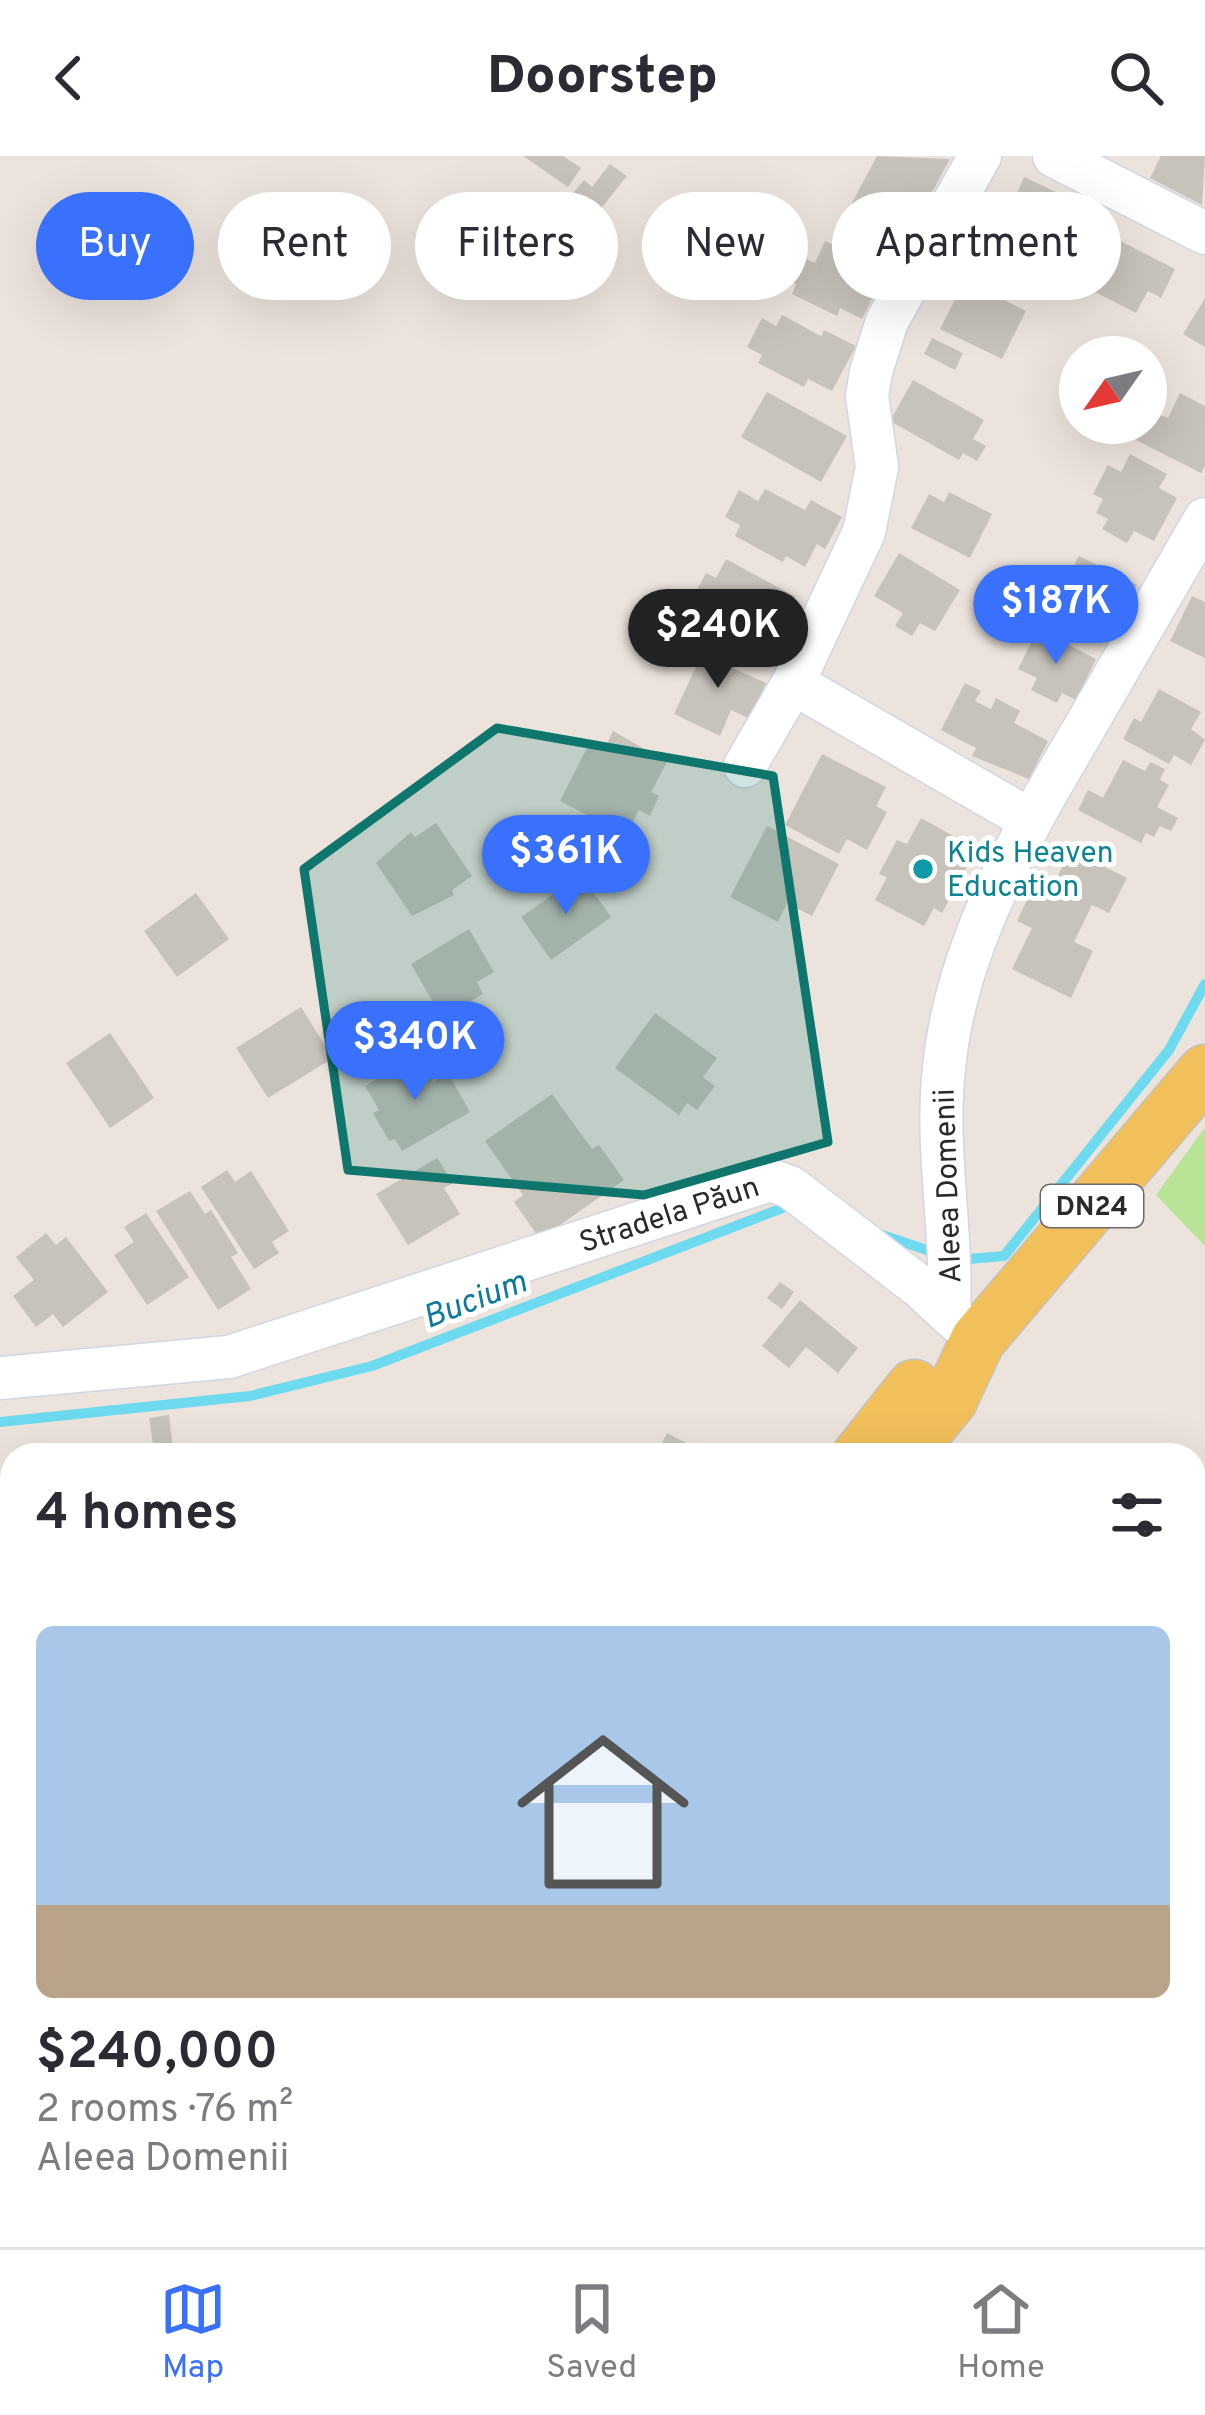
<!DOCTYPE html>
<meta charset="utf-8">
<style>
:root{--surface:#fff;--page:#f7f7f7;--text:#2b2b33;--muted:#7c7c81;--line:#e1e1e2;--accent:#3971fc}
body{margin:0;font-family:Overpass,sans-serif;background:var(--page);color:var(--text);height:100vh;display:flex;flex-direction:column;font-size:45px;white-space:nowrap}
*{box-sizing:border-box;margin:0}
p{font-size:39px;color:var(--muted)}
.icon{flex:none;width:66px;height:66px;fill:none;stroke:currentColor;stroke-width:2;stroke-linecap:round;stroke-linejoin:round}
.map{position:relative;flex:1;overflow:hidden}
.sheet{position:absolute;left:0px;top:1287px;width:1206px;height:804px;display:flex;flex-direction:column;background:var(--surface);border-radius:36px 36px 0 0;box-shadow:0 12px 48px #0002}
.sheet>*{flex:none}
.top-card{position:absolute;left:36px;top:36px;width:1134px;height:108px;display:flex;gap:24px}
.needle{width:78px;rotate:236deg}
.tools{position:absolute;left:1059px;top:180px;display:grid;gap:24px}
.tools a{display:grid;place-items:center;width:108px;height:108px;border-radius:50%;background:var(--surface);box-shadow:0 12px 48px #0002;font-size:60px}
.price{position:absolute;translate:-50% -102px;padding:0 27px;border-radius:42px;background:var(--accent);color:#fff;font-size:39px;line-height:78px;filter:drop-shadow(0 3px 6px #0008)}
.price::after{content:'';position:absolute;left:50%;top:72px;width:36px;height:27px;margin-left:-18px;background:inherit;clip-path:polygon(0 0,100% 0,50% 100%)}
.price.on{background:#222;color:#fff}
ul{padding:0;list-style:none}
li{display:grid;align-content:center;gap:24px;height:636px;padding:0 36px}
li span{display:grid;place-items:center;height:372px;border-radius:18px;color:#555}
li>.icon{margin-inline-start:auto}
span .icon{width:216px;height:216px;fill:#fffc;stroke-width:1}
li b{font-size:51px}
h2{display:flex;justify-content:space-between;align-items:center;height:144px;padding:0 36px;font-size:51px}
.chip{padding:0 42px;border-radius:54px;background:var(--surface);box-shadow:0 12px 48px #0002;font-size:42px;line-height:108px}
.chip.on{background:var(--accent);color:#fff}
header{display:flex;justify-content:space-between;align-items:center;height:156px;padding:0 36px;background:var(--surface);font-size:54px;font-weight:800}
.tabs{display:flex;justify-content:space-around;align-items:center;height:168px;border-top:3px solid var(--line);background:var(--surface);font-size:33px;color:var(--muted)}
.tabs a{display:grid;justify-items:center;gap:6px}
.tabs .on{color:var(--accent)}
.map>svg:first-child{display:block}
</style>
<header><svg class="icon" aria-label="back" viewBox="0 0 24 24"><path d="M15 5l-7 7 7 7"/></svg>Doorstep<svg class="icon" aria-label="search" viewBox="0 0 24 24"><circle cx="10" cy="10" r="6"/><path d="M15 15l6 6"/></svg></header>
<div class="map">
<svg width="1205" height="2091" viewBox="0 0 1205 2091">
<rect width="100%" height="100%" fill="#ece4dc"/>
<!-- green -->
<path fill="#b9e497" d="M1205,971v119l-49,-51z"/>
<g fill="none" stroke-linecap="round" stroke-linejoin="round">
<!-- stream -->
<path stroke="#6ddaf0" stroke-width="10" d="M882,1079l54,18
M969,1103l35,-3 165,-206 36,-66
M0,1266l250,-26 122,-30 421,-162"/>
</g>
<!-- building -->
<path fill="#c7c2ba" d="M523,0h40l18,12 -13,19z
M877,0l73,3 -46,84 -57,-31z
M1161,0h44l-3,49 -52,-27z
M610,8l17,12 -28,35 -25,-19 10,-12 8,7z
M1024,21l34,16 -11,23 17,7 -20,41 -62,-29 19,-41 13,6z
M1099,74l76,39 -14,29 -13,-7 -12,22 -43,-22 14,-27 -20,-11z
M825,85l41,19 -3,7 20,9 -21,43 -22,-11 -3,8 -45,-22 4,-10 -8,-4 11,-24 16,7z
M965,124l61,31 -24,48 -62,-30z
M1205,142v49l-22,-13z
M782,159l39,21 3,-6 32,16 -24,45 -24,-12 -4,8 -46,-24 4,-8 -15,-8 15,-29 14,8z
M932,182l31,15 -8,17 -31,-16z
M913,224l71,40 -11,19 13,7 -9,15 -14,-8 -4,7 -69,-39z
M767,236l80,44 -26,46 -80,-45z
M1180,237l25,13v60l-4,7 -65,-33 15,-29 17,7z
M1130,298l37,20 -8,14 18,10 -23,43 -20,-10 -7,12 -25,-14 6,-10 -12,-6 7,-14 -10,-5 15,-29 13,7z
M765,333l40,21 6,-10 31,17 -17,32 -8,-5 -12,23 -19,-11 -3,6 -48,-26 5,-11 -15,-8 14,-27 19,11z
M949,336l43,22 -22,44 -59,-30 18,-34 15,8z
M899,397l61,37 -25,41 -15,-8 -8,13 -17,-10 8,-13 -29,-17z
M1079,400l58,29 -26,51 -62,-32 4,-8 -12,-7 11,-22 17,8z
M726,403l70,38 -28,52 -18,-10 -4,7 -61,-34 21,-39 10,5z
M1192,440l13,6v56l-35,-17z
M1038,473l58,30 -20,41 -14,-7 -5,10 -26,-13 6,-12 -19,-9z
M709,483l26,13 -7,14 38,17 -16,36 -19,-9 -11,26 -46,-22z
M965,527l16,8 -6,10 16,8 5,-11 24,13 -6,12 34,18 -19,38 -57,-23 4,-8 -35,-18z
M1159,533l42,23 -10,17 14,11 -14,25 -17,-10 -5,9 -46,-25 11,-21 7,4z
M613,575l54,31 -16,30 8,4 -9,20 -11,-6 -13,25 -66,-34 31,-61 14,8z
M822,598l64,33 -10,19 11,6 -20,38 -20,-11 -8,15 -54,-29z
M1123,604l22,11 5,-9 15,7 -5,11 9,5 -12,22 21,11 -7,13 -11,-5 -6,11 -8,-4 -5,10 -63,-33 10,-20 15,8z
M921,662l47,26 -9,16 9,4 -26,49 -8,-5 -10,18 -49,-26 12,-23 -8,-3 18,-34 10,4z
M436,667l36,53 -20,14 2,5 -42,21 -36,-53 35,-31 4,5z
M767,670l72,38 -27,52 -25,-13 -9,19 -48,-25z
M1071,694l56,28 -18,35 -17,-8 -18,37 19,9 -22,47 -59,-29 20,-41 -15,-7 22,-46 15,8z
M523,698l11,16 -18,12 -11,-16z
M581,719l30,42 -60,43 -30,-43z
M196,737l33,46 -52,38 -33,-46z
M469,773l25,43 -17,10 6,12 -41,24 -31,-54z
M301,851l32,51 -65,40 -32,-50z
M655,857l62,45 -14,19 12,9 -18,24 -10,-7 -8,12 -64,-47z
M110,877l44,65 -44,30 -44,-65z
M417,899l16,27 15,-9 22,39 -68,39 -7,-12 -6,2 -16,-28 6,-3 -14,-24z
M552,938l40,55 7,-4 25,35 -84,59 -26,-37 9,-7 -38,-54z
M437,1002l16,25 -9,5 16,26 -52,31 -32,-51z
M227,1014l8,12 16,-11 38,60 -17,11 7,11 -25,16 -53,-82z
M190,1035l15,23 6,-4 27,43 -7,4 20,32 -33,21 -62,-99z
M146,1057l43,64 -42,28 -33,-50 20,-13 -10,-15z
M46,1077l10,12 10,-8 42,55 -45,35 -10,-13 -17,13 -23,-31 21,-16 -18,-23z
M780,1126l14,10 -12,17 -15,-11z
M800,1144l58,48 -20,25 -32,-26 -17,21 -27,-22z
M169,1259l4,34 -19,2 -5,-33z
M667,1277l43,22h-54z
M0,2069l12,5v5h14l30,12h-56z
M531,2079h58l-11,12h-34z
M605,2079h23l12,12h-47z
M826,2079h91l-7,12h-88l-3,-2z"/>
<g fill="none" stroke-linecap="round" stroke-linejoin="round">
<defs>
<path id="minor" d="M1054,0l151,77
M793,527l237,137
M745,610l48,-83 71,-151 13,-65 -10,-71 4,-24 16,-51 93,-165
M964,1171l-15,-13c4,-82 -14,-164 -5,-246 12,-125 80,-237 142,-343 40,-69 79,-137 119,-206
M0,1222l229,-21 541,-177 20,7 130,100 29,27
M0,1788l12,14
M1194,1915l11,-12
M663,2091l12,-12
M1034,2091l11,-12"/>
<path id="major" d="M860,1299l54,-68
M905,1299l45,-55 28,-60 227,-268
M168,2091l13,-12
M214,2091l14,-12"/>
</defs>
<!-- minor casing -->
<use href="#minor" stroke="#d1d6e3" stroke-width="45"/>
<!-- major casing -->
<use href="#major" stroke="#c3c3c3" stroke-width="57"/>
<!-- minor -->
<use href="#minor" stroke="#fff" stroke-width="42"/>
<!-- major -->
<use href="#major" stroke="#f2c05b" stroke-width="54"/>
</g>
<!-- marked area -->
<path fill="#0f766e" fill-opacity="0.2" stroke="#0f766e" stroke-width="9" stroke-linejoin="round" d="M497,572l276,48 55,366 -184,53 -296,-25 -44,-301z"/>
<!-- markers -->
<circle fill="#0f9aa8" stroke="#fff" stroke-width="4.5" cx="923" cy="713" r="12"/>
<g text-anchor="middle" stroke-width="10" stroke-linejoin="round" paint-order="stroke">
<!-- shield labels -->
<rect fill="#fff" stroke="#6a6a6a" stroke-width="3" x="1041" y="1029" width="102" height="42" rx="9"/>
<g font-size="27" font-weight="bold" fill="#2a2a2a">
<text x="1092" y="1059">DN24</text>
</g>
<!-- culture labels -->
<g font-size="30" fill="#0d838f" stroke="#fff" text-anchor="start">
<text x="947" y="706">Kids Heaven<tspan x="947" dy="34">Education</tspan></text>
</g>
<!-- street labels -->
<g font-size="30" fill="#2a2a2a" stroke="#fff">
<text transform="translate(947 1030) rotate(-92)" y="10">Aleea Domenii</text>
<text transform="translate(669 1058) rotate(-18)" y="10">Stradela Păun</text>
</g>
<!-- water labels -->
<g font-size="33" font-style="italic" fill="#0c799d" stroke="#fff">
<text transform="translate(474 1142) rotate(-21)" y="12">Bucium</text>
</g>
</g>
</svg>
<div class="tools">
<a><svg class="needle" viewBox="-14 -14 28 28"><path d="M0-13l5 13h-10z" fill="#e53935"/><path d="M0 13l5-13h-10z" fill="#7c7c81"/></svg></a>
</div>
<b class="price" style="left:1056px;top:511px">$187K</b>
<b class="price on" style="left:718px;top:535px">$240K</b>
<b class="price" style="left:566px;top:761px">$361K</b>
<b class="price" style="left:415px;top:947px">$340K</b>
<div class="top-card">
<a class="chip on">Buy</a>
<a class="chip">Rent</a>
<a class="chip">Filters</a>
<a class="chip">New</a>
<a class="chip">Apartment</a>
</div>
<section class="sheet">
<h2>4 homes<svg class="icon" aria-label="filters" viewBox="0 0 24 24"><path d="M4 7h16M4 17h16"/><circle cx="9" cy="7" r="2"/><circle cx="15" cy="17" r="2"/></svg></h2>
<ul>
<li><span style="background:linear-gradient(#a9c7e8 75%,#b9a48a 0)"><svg class="icon" aria-label="home" viewBox="0 0 24 24"><path d="M3 11l9-7 9 7M6 9v11h12V9"/></svg></span><div><b>$240,000</b><p>2 rooms · 76 m²</p><p>Aleea Domenii</p></div></li>
</ul>
</section>
</div>
<nav class="tabs">
<a class="on"><svg class="icon" aria-label="map" viewBox="0 0 24 24"><path d="M3 6l6-2 6 2 6-2v14l-6 2-6-2-6 2zM9 4v14M15 6v14"/></svg>Map</a>
<a><svg class="icon" aria-label="saved" viewBox="0 0 24 24"><path d="M7 4h10v16l-5-4-5 4z"/></svg>Saved</a>
<a><svg class="icon" aria-label="home" viewBox="0 0 24 24"><path d="M3 11l9-7 9 7M6 9v11h12V9"/></svg>Home</a>
</nav>
